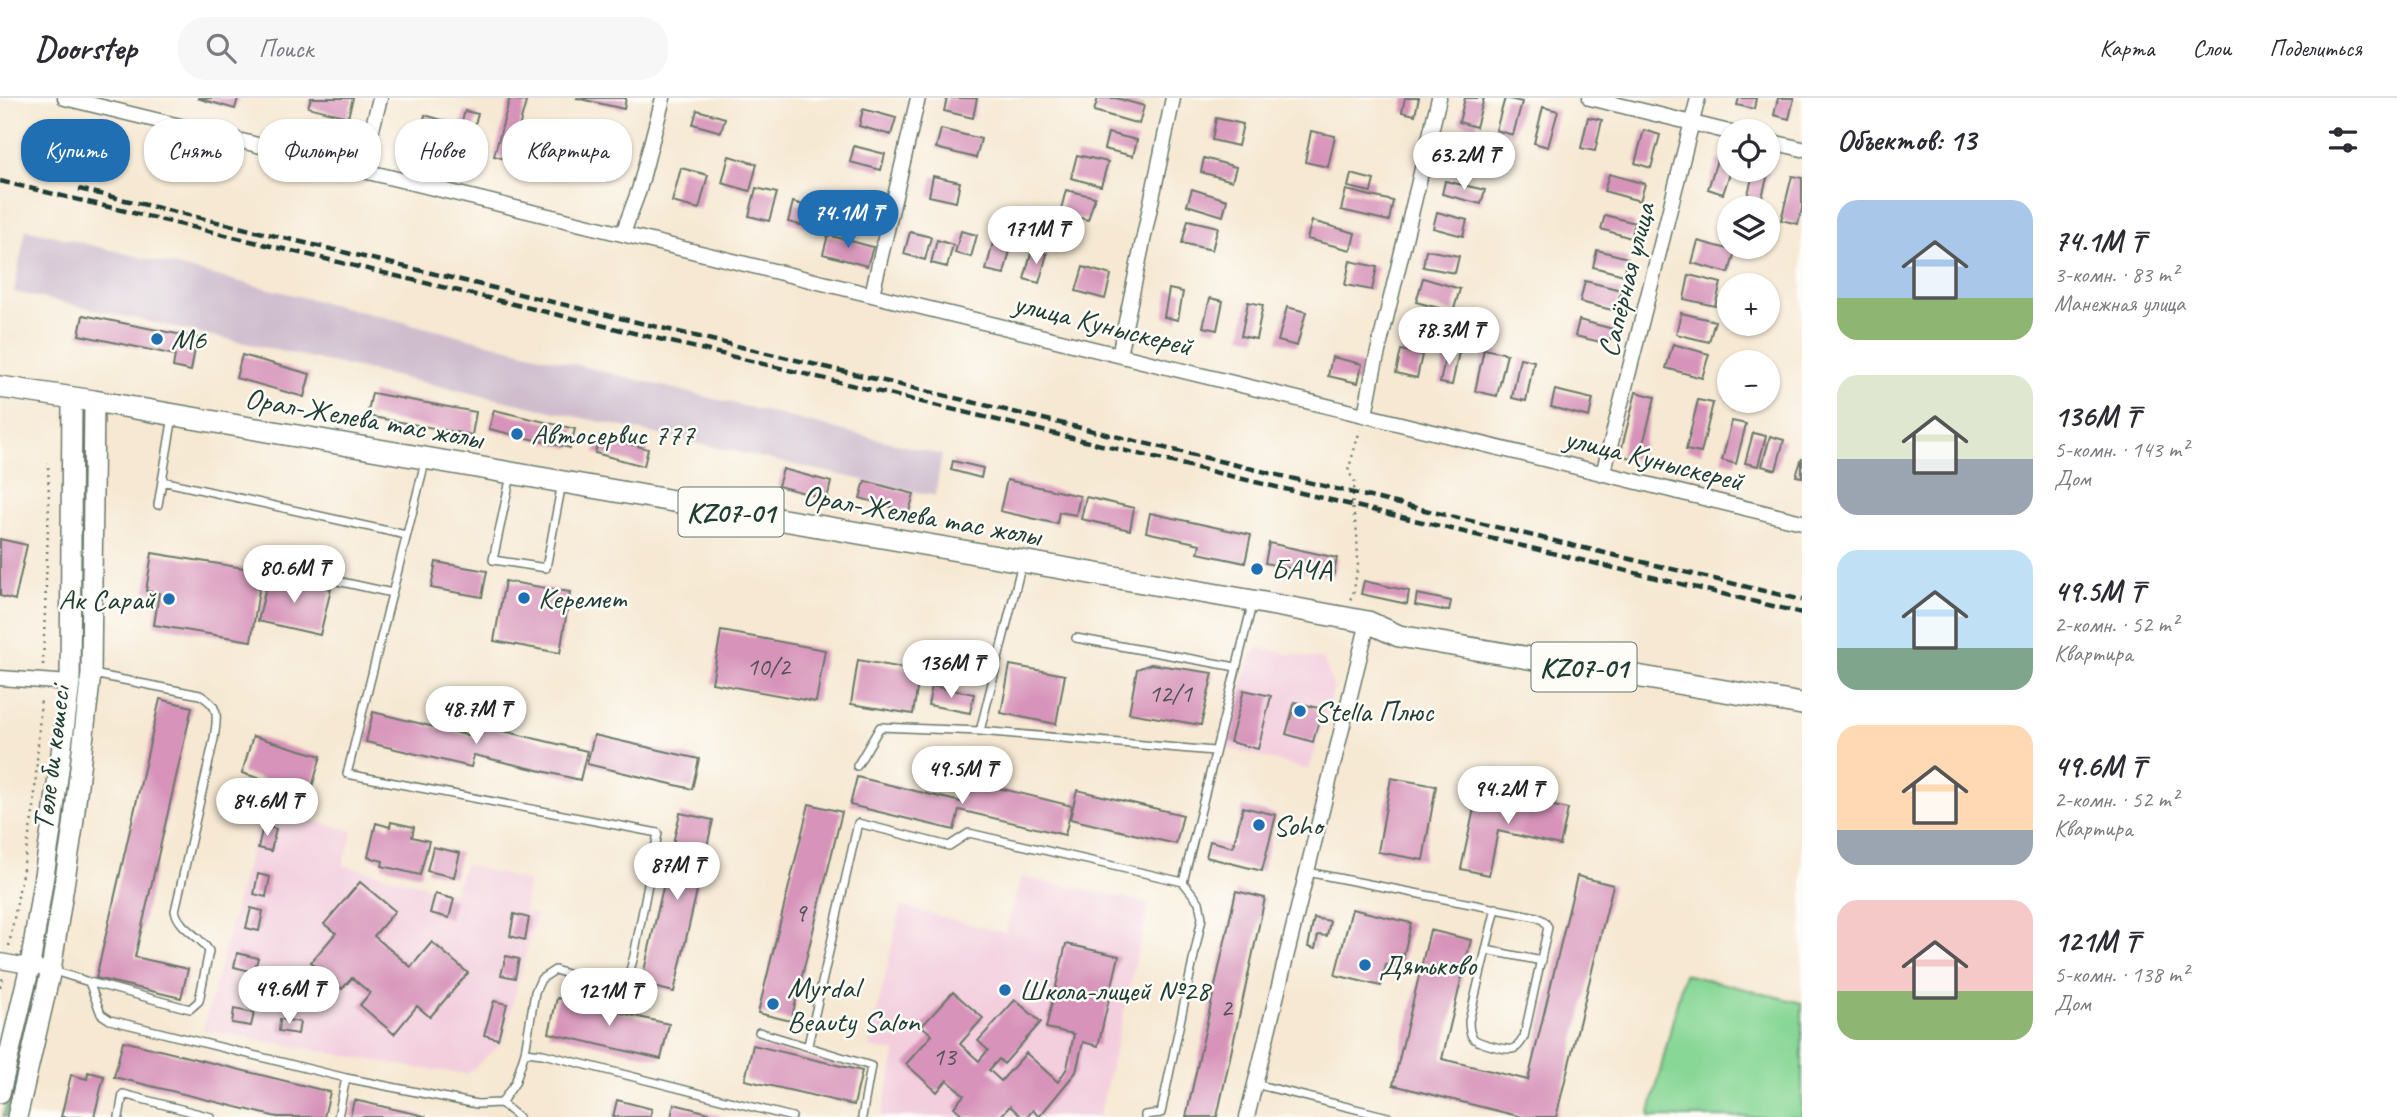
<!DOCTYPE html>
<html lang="ru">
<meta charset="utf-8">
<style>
:root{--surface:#fff;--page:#f7f7f7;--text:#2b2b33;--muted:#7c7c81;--line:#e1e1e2;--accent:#1f6fb2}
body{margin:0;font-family:Caveat,sans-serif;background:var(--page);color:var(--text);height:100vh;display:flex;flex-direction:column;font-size:26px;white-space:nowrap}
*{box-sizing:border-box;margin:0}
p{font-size:23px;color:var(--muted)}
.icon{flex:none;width:38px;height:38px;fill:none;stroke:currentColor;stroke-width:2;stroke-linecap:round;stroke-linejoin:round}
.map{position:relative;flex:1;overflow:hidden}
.details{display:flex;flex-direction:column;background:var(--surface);width:595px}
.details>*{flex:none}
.guide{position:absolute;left:21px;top:21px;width:665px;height:63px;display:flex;gap:14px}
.buttons{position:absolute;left:1717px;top:21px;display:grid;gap:14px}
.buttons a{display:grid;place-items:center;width:63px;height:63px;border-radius:50%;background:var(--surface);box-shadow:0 2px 5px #0004;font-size:35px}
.price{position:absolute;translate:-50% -60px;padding:0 16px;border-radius:24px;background:#fff;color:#222;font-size:23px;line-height:46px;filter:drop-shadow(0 2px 4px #0008)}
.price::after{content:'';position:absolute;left:50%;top:42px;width:21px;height:16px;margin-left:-10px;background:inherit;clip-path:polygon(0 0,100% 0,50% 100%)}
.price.current{background:var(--accent);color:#fff}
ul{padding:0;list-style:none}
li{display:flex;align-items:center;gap:21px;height:175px;padding:0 35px}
li span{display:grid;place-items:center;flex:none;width:196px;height:140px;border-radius:21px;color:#555}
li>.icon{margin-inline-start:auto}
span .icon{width:84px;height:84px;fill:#fffc;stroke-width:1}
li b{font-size:30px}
h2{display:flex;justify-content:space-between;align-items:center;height:84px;padding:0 35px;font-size:30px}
.tag{padding:0 24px;border-radius:28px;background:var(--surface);box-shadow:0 2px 5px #0004;font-size:24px;line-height:63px}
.tag.current{background:var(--accent);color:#fff}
header{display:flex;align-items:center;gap:42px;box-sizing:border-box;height:98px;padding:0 35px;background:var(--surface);border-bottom:2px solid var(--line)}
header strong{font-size:33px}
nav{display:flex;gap:38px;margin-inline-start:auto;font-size:24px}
.search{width:490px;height:63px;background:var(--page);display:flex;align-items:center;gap:18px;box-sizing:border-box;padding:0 24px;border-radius:28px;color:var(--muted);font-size:26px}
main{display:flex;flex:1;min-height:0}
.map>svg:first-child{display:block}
</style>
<header>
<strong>Doorstep</strong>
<div class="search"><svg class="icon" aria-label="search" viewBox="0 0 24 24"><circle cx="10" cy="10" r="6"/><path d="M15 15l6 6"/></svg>Поиск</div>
<nav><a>Карта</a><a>Слои</a><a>Поделиться</a></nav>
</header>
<main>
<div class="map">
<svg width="1802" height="1019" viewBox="0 0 1802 1019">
<rect width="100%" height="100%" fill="#fdfcf7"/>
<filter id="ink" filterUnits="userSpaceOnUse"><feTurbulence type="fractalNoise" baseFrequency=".0143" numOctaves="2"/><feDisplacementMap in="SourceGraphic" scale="14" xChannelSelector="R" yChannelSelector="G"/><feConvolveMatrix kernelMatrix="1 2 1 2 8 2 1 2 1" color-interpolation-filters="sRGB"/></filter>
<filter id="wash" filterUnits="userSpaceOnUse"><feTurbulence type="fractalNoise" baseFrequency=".00686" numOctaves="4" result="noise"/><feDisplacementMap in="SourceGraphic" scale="28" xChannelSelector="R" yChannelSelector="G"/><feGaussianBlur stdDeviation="1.57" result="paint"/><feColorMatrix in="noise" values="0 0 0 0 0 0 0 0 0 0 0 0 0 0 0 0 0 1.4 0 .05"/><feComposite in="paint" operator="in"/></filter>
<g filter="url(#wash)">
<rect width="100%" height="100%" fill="#f6e8d2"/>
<!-- built -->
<path fill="#f3cfde" d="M1259,550l65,12 10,28 -25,82 -84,-23 25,-90z
M262,709l91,24 -10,34 111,28 10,-29 65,18 -6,29 13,4 -33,127 -36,32 -51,-6 -213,-38z
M1021,779l128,26 -50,214h-218l15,-65 -27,-5 32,-141 104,27z"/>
<!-- industrial -->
<path fill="#cfbdce" d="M26,131l916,226 -7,41 -921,-204z"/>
<!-- green -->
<path fill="#88d796" stroke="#548a65" stroke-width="2" d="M80,474l3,1 -1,110 -17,143 -20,117h-3z
M1684,876l118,29v114h-153z
M31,902h3l-27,117h-4z"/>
<g id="blocks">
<!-- building -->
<path fill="#d793b9" d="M197,0h41l-3,11z
M311,0h42l-5,19 -40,-10z
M510,0l16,4 -16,58 -16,-4z
M576,0h50l-2,11z
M947,0h30l-4,20 -29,-7z
M1098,0h18l28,8 -5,18 -45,-13z
M1405,0h14l-4,17 -13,-3z
M1465,0h19l-8,29 -17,-5z
M1505,0l17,4 -9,33 -17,-5z
M1739,0h17l-2,11 -17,-4z
M1778,0h16l-5,21 -15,-4z
M1543,9l15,4 -10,36 -14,-4z
M863,11l33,9 -5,17 -32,-9z
M697,12l28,8 -4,14 -28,-8z
M465,13l13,3 -10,34 -13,-4z
M425,17l20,6 -5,18 -20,-6z
M1588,19l14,3 -7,31 -14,-3z
M1216,20l27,6 -5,22 -26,-6z
M941,31l40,10 -5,19 -40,-10z
M1644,32l16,5 -9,33 -16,-5z
M1311,33l24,5 -7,31 -23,-5z
M1108,35l29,7 -4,16 -29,-7z
M536,39l24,6 -7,27 -24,-6z
M854,48l31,8 -4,16 -31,-8z
M575,52l38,11 -6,19 -37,-11z
M1077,57l31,7 -7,24 -30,-8z
M729,58l28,8 -7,27 -28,-8z
M1204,60l32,9 -4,14 -31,-9z
M1717,62l12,3 2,7 -8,24 -15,-5z
M681,70l27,7 -9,34 -27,-7z
M1754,72h15l-8,31 -14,-3z
M1351,76l23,6 -3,12 -23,-5z
M1609,76l36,10 -5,17 -36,-10z
M933,78l27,6 -4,20 -27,-6z
M1792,78l10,2v31l-4,15 -17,-4z
M1445,83l40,9 -4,14 -39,-10z
M756,90l21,5 -8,28 -20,-5z
M1192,91l35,11 -4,16 -36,-11z
M1066,92l29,7 -7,23 -28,-7z
M1346,92l47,11 -4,20 -48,-11z
M849,94l29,8 -9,33 -29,-8z
M793,104l24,7 -5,19 -24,-6z
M1437,114l30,8 -4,16 -30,-8z
M1605,117l30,8 -4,15 -30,-9z
M999,121l18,4 -13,51 -18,-4z
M1188,122l30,7 -6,23 -30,-7z
M1312,123l43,12 -4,17 -44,-11z
M961,133l16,4 -6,22 -16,-4z
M910,134l21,5 -6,23 -21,-6z
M828,137l45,12 -6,19 -44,-12z
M937,142l16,5 -6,22 -16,-4z
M1698,143l37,10 -6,22 -37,-10z
M1032,152l15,4 -8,29 -15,-4z
M1426,152l33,6 -4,17 -32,-6z
M1597,152l31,8 -4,17 -31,-8z
M1350,163l27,6 -5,23 -27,-5z
M1083,169l28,8 -6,24 -29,-8z
M1689,177l32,8 -6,23 -31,-7z
M1423,180l37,11 -7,23 -37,-10z
M1585,183l36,9 -5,21 -36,-9z
M1169,191l14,3 -5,28 -14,-3z
M1210,200l13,3 -6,29 -14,-3z
M1248,204l15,3 -7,34 -15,-3z
M1287,209l19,5 -9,34 -19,-5z
M1681,215l34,8 -6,21 -33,-8z
M83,217l114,23 -6,33 -18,-4 2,-12 -96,-20z
M1579,222l34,9 -4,15 -34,-8z
M1673,246l36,10 -7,24 -36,-10z
M1447,251l12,3 -7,33 -12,-2z
M1484,251l23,5 -10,42 -22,-5z
M1401,252l21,5 -5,23 -21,-5z
M242,257l68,19 -6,23 -68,-19z
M1332,259l30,7 -4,19 -30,-7z
M1520,260l14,3 -8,40 -14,-3z
M1555,292l38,9 -4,18 -38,-10z
M1636,294l19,5 -16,63 -19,-5z
M372,295l104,19 -4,23 -105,-19z
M1698,302l15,3 -12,50 -15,-3z
M494,312l81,19 -5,19 -81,-19z
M1732,323l14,3 -10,40 -14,-4z
M1753,335l13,3 -8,30 -13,-3z
M600,338l48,13 -4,17 -49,-13z
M1770,338l14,4 -8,30 -14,-4z
M1802,360v19l-6,-1z
M953,363l30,7 -2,10 -30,-8z
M783,371l48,13 -4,17 -49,-13z
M1007,382l73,16 -4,19 -17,-3 -2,12 -57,-13z
M865,383l49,13 -5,18 -49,-14z
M1086,399l48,11 -4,22 -49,-11z
M1150,415l101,22 -6,28 -47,-10 2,-9 -54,-12z
M0,441l27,6 -12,55 -15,-4z
M1269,445l68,15 -4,19 -68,-14z
M152,455l110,18 -11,70 -97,-16 5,-32 -13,-2z
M436,464l51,9 -5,26 -51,-9z
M269,477l62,14 -11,46 -62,-14z
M505,483l65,11 -10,61 -66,-12z
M1364,483l45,10 -2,13 -46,-10z
M1417,496l34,7 -2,10 -34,-6z
M721,533l104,19 -9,52 -104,-19z
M858,562l62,11 -7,43 -62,-10z
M1151,566l62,9 -12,52 -72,-12 8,-44z
M1010,567l55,10 -9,49 -55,-11z
M932,588l42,8 -4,19 -42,-8z
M1244,592l27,6 -13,53 -28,-7z
M160,601l32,8 -57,250 53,12 -7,29 -85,-20z
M1295,604l27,7 -9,33 -27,-8z
M373,614l106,26 3,-12 105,25 -7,29 -106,-25 -3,12 -105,-25z
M594,637l105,24 -7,30 -105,-25z
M253,638l68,20 -11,38 -68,-21z
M857,679l104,25 5,-22 106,26 -7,29 -106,-25 -5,20 -104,-25z
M1391,680l45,8 -13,74 -45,-8z
M1077,692l106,25 -7,29 -106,-25z
M1478,692l90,19 -8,36 -62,-14 -9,44 -28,-6z
M809,706l33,8 -51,209 -33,-8z
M1243,709l33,8 -14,56 -56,-14 4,-16 23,6z
M680,715l33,7 -39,172 -33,-8z
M391,724l23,5 -2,10 17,4 -9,34 -38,-9 1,-5 -15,-4 8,-34 14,4z
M263,728l13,3 -5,22 -13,-3z
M433,749l27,6 -6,24 -27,-6z
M258,776l12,3 -4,20 -12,-3z
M1577,778l36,9 -57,232h-34l-129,-32 37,-155 41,10 -29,119 86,21z
M360,784l35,29 -21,25 37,31 21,-25 36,31 -38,44 -13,-11 -23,28 -34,-29 10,-12 -18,-15 -10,11 -31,-27 25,-29 -12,-9z
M1236,793l29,7 -48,219h-31z
M435,796l19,5 -5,19 -19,-5z
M251,810l12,3 -4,20 -13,-3z
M1352,811l59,14 -10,45 -15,-4 -5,22 -46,-11z
M514,816l15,4 -4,22 -15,-4z
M1314,820l16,3 -3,15 -9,-1 -3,14 -7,-2z
M1066,846l53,12 -21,90 -15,-4 -7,30 -37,45 -6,-7 -6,7h-5l-12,-11 -10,11h-35l-11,-10 10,-12 -17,-15 -10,12 -31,-28 26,-29 -10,-9 31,-34 30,26 -23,26 19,17 9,-11 -10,-9 37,-41 26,22 -37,42 -5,-5 -10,11 12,11 25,-28 32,29 9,-14 7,-34 -28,-6z
M237,855l21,5 -4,14 -20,-5z
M506,858l13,3 -4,19 -14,-3z
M557,900l112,26 -8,35 -112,-26z
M494,903l13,3 -9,35 -14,-4z
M234,911l20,4 -3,13 -19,-3z
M280,921l20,3 -2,12 -19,-3z
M123,943l207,51 -6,25h-47l-163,-40z
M753,947l109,26 -8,34 -109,-25z
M88,974l16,4 -10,41h-33l10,-42 16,4z
M354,1002l71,16 -1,1h-74z
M617,1002l35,9 -2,8h-37z
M674,1006l47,12v1h-50z"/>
</g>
</g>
<g filter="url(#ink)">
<use href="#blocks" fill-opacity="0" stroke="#6a796b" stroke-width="2"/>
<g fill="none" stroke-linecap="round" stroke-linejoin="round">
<defs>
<path id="lane" d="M425,364l-78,312 311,59 -24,123 -5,18 -18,14 -56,-18 -14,9 -6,13 -10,60
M511,377l-18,85 53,8 16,-85
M162,383l244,54
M158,407l15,-89
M269,468l123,27
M1076,540l160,29
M980,633l42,-168
M857,668l23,-39 100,4 234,20
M1307,774l230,45 7,4 4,6 -24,110c-3,5 -6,11 -12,12 -7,1 -35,-6 -39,-11 -4,-5 -4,-12 -4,-17l27,-113
M1183,784l69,-277
M1486,852l56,11
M51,872l38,12 12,32 9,6 236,58 -8,39
M89,884l101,27 9,-8 10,-50c-9,-16 -29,-21 -34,-40l39,-172c3,-22 7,-32 -14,-44l-107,-21
M759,934l112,34 -9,51
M808,947l50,-222 91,23 20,-13 214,49 16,20 3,16 -41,195 -16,2v2
M346,980l131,26 24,-1 14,-20 10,-31 18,2 249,63
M1255,986l133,33
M501,1005l17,14
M119,1019l4,-23 88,23"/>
<path id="street" d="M65,0l1737,424
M1590,0l139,34
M1768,43l34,8
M362,71l18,-71
M623,135l16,-43 24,-92
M872,196l46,-196
M1119,257l54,-257
M1365,317l9,-47 65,-270
M1603,376l95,-376
M0,580l70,5
M0,863l51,9
M1247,1019l121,-495"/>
<path id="secondary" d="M0,995l30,-127 22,-142 18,-141 2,-284
M17,1019l34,-147 22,-143 18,-153 3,-273"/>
<path id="primary" d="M0,289l94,14 1159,200 115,21 31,14 403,68"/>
</defs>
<!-- lane casing -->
<use href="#lane" stroke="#6a796b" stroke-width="10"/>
<!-- street casing -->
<use href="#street" stroke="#6a796b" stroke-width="17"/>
<!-- secondary casing -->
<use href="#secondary" stroke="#6a796b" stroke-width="22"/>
<!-- primary casing -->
<use href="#primary" stroke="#6a796b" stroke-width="24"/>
<!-- path -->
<path stroke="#6a796b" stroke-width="2.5" stroke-dasharray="2 5" stroke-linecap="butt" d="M1350,501l3,-3 5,-32 -1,-32 -5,-26 3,-24 -7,-11 12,-41
M43,567l6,-162 -1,-41
M9,848l25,-138 7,-111
M0,889l3,-10"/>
<!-- lane -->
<use href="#lane" stroke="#fff" stroke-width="7"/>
<!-- street -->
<use href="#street" stroke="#fff" stroke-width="14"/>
<!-- secondary -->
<use href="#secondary" stroke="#fff" stroke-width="19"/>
<!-- primary -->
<use href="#primary" stroke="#fff" stroke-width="21"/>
<!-- rail -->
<path stroke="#1f3d34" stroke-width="4.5" stroke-dasharray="10 5" stroke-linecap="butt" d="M0,83l1802,432
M79,91l1723,411"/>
</g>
</g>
<!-- markers -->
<g fill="#1f6fb2" stroke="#fdfcf7" stroke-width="2.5">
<circle cx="157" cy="241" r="7"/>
<circle cx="517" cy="336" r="7"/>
<circle cx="1257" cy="471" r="7"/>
<circle cx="524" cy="500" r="7"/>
<circle cx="169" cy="501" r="7"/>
<circle cx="1300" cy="613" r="7"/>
<circle cx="1259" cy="727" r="7"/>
<circle cx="1365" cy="867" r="7"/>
<circle cx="1005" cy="892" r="7"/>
<circle cx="773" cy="906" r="7"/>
</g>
<g text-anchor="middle" stroke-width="5" stroke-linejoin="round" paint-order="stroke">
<!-- number labels -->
<g font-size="26" fill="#4d5255">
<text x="768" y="577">10/2</text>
<text x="1170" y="604">12/1</text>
<text x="800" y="823">9</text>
<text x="1226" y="918">2</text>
<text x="944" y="967">13</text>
</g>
<!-- shield labels -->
<g fill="#fdfcf7" stroke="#62766e" stroke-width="2">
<rect x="678.5" y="389.5" width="105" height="49" rx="5"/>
<rect x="1531.5" y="544.5" width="105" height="49" rx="5"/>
</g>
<g font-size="28" font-weight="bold" fill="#1f3d34">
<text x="731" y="424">KZ07-01</text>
<text x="1584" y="579">KZ07-01</text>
</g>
<!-- street labels -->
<g font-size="30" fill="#1f3d34" stroke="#fdfcf7">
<text transform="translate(1626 182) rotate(-76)" y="10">Сапёрная улица</text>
<text transform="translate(1103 226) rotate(14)" y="10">улица Куныскерей</text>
<text transform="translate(364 320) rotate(10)" y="10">Орал-Желева тас жолы</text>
<text transform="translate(1654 361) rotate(14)" y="10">улица Куныскерей</text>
<text transform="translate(922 417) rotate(10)" y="10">Орал-Желева тас жолы</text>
<text transform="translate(51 660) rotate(-83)" y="10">Төле би көшесі</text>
</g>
<!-- poi labels -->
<g font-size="30" fill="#1f3d34" stroke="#fdfcf7" text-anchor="start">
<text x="171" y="251">М6</text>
<text x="531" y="346">Автосервис 777</text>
<text x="1271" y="481">БАЧА</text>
<text x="538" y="510">Керемет</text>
<text x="155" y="511" text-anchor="end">Ак Сарай</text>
<text x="1314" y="623">Stella Плюс</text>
<text x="1273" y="737">Soho</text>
<text x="1379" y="877">Дятьково</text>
<text x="787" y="899">Myrdal<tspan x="787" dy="34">Beauty Salon</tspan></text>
<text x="1019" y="902">Школа-лицей №28</text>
</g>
</g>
</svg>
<div class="buttons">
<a><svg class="icon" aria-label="locate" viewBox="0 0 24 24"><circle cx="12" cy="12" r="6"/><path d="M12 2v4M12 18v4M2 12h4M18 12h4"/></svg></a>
<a><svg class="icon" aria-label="layers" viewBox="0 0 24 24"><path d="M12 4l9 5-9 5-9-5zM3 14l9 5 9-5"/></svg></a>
<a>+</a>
<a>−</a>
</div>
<b class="price" style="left:1464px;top:94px">63.2M ₸</b>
<b class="price current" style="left:848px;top:152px">74.1M ₸</b>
<b class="price" style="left:1036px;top:168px">171M ₸</b>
<b class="price" style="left:1449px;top:269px">78.3M ₸</b>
<b class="price" style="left:294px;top:507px">80.6M ₸</b>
<b class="price" style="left:951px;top:602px">136M ₸</b>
<b class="price" style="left:476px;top:648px">48.7M ₸</b>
<b class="price" style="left:962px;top:708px">49.5M ₸</b>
<b class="price" style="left:1508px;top:728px">94.2M ₸</b>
<b class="price" style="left:267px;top:740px">84.6M ₸</b>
<b class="price" style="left:677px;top:804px">87M ₸</b>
<b class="price" style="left:289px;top:928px">49.6M ₸</b>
<b class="price" style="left:609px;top:930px">121M ₸</b>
<div class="guide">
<a class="tag current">Купить</a>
<a class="tag">Снять</a>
<a class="tag">Фильтры</a>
<a class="tag">Новое</a>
<a class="tag">Квартира</a>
</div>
</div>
<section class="details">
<h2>Объектов: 13<svg class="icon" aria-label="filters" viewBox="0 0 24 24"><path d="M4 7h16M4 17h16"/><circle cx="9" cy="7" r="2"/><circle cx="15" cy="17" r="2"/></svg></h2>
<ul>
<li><span style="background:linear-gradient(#a9c7e8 70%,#8fb573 0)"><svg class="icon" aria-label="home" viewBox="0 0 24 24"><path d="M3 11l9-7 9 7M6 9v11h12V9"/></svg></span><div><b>74.1M ₸</b><p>3-комн. · 83 m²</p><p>Манежная улица</p></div></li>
<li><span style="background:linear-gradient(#dfe7d0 60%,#9aa5b1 0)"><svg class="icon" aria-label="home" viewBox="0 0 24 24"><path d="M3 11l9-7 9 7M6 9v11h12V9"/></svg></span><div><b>136M ₸</b><p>5-комн. · 143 m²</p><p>Дом</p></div></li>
<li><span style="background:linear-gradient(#bfe0f5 70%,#7fa58c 0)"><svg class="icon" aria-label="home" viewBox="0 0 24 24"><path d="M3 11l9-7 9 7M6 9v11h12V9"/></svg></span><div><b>49.5M ₸</b><p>2-комн. · 52 m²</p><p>Квартира</p></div></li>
<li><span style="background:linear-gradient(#ffd9b3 75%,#9aa5b1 0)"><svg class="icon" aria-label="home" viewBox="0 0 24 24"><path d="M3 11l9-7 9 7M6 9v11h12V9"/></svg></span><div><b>49.6M ₸</b><p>2-комн. · 52 m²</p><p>Квартира</p></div></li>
<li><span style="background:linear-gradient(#f6c9c9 65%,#8fb573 0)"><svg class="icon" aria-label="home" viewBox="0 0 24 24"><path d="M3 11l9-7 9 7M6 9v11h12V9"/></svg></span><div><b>121M ₸</b><p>5-комн. · 138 m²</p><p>Дом</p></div></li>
</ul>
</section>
</main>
